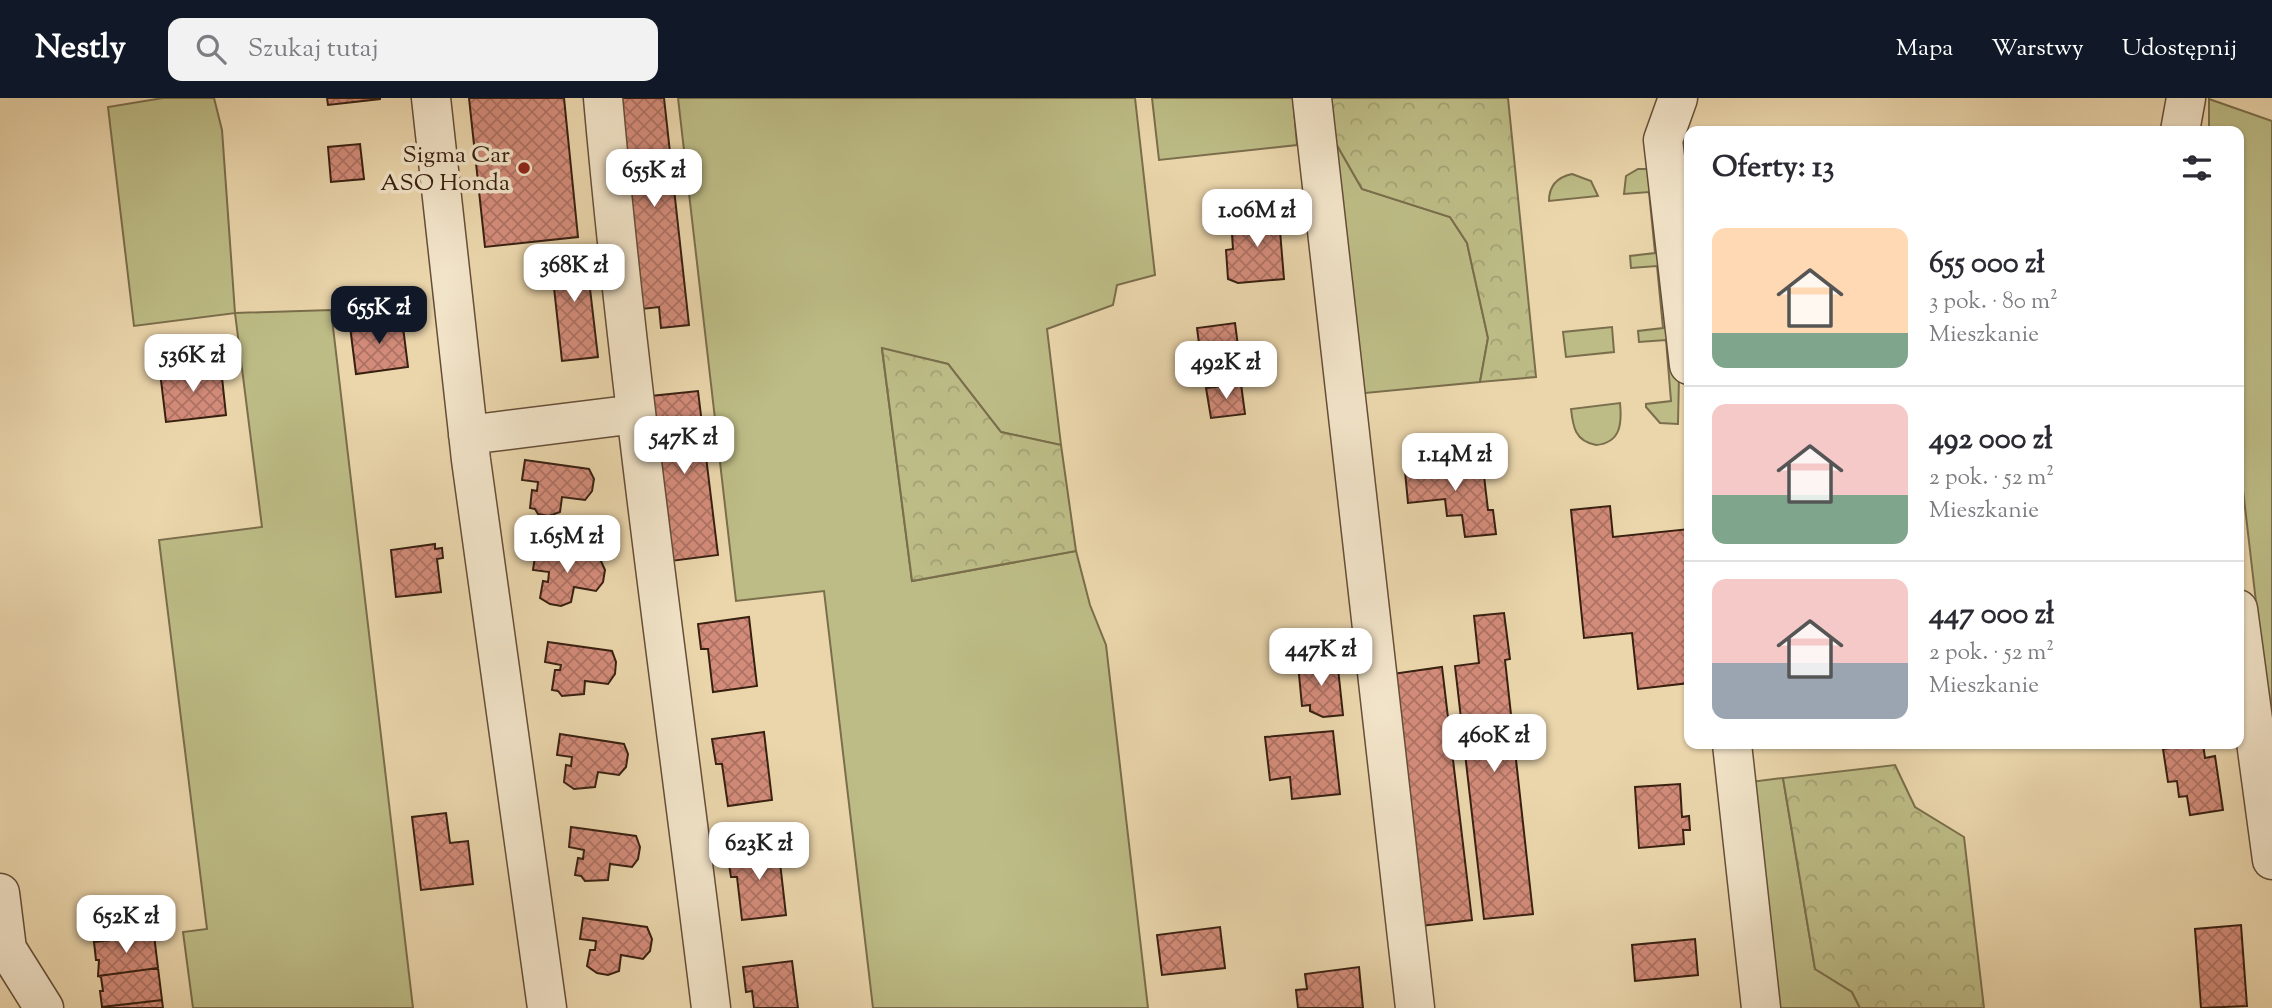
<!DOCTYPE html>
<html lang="pl">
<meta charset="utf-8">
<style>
:root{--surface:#fff;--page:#f2f2f3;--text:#2b2b33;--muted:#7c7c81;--line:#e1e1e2;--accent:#111827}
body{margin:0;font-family:"Sorts Mill Goudy",serif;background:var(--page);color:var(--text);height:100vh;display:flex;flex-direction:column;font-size:26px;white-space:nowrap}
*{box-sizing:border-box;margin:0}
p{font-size:23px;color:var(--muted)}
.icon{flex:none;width:38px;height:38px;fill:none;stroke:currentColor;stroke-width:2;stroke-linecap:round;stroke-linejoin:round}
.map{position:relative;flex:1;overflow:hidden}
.sheet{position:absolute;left:1684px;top:28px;width:560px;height:623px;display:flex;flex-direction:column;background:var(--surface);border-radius:14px;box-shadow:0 2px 5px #0004}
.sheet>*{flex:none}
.price{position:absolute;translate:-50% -60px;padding:0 16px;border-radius:14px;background:#fff;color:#222;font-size:23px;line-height:46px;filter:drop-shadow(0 2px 4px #0008)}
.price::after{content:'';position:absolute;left:50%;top:42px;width:21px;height:16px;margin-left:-10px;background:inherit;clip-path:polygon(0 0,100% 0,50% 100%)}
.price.active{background:var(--accent);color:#fff}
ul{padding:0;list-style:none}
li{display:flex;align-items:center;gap:21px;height:175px;padding:0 28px}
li+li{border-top:2px solid var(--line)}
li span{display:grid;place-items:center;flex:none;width:196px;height:140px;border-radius:14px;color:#555}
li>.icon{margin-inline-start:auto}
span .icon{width:84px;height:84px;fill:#fffc;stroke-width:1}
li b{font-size:30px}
h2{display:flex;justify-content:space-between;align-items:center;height:84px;padding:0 28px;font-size:30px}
header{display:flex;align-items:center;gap:42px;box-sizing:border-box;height:98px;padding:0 35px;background:var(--accent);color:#fff}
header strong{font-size:33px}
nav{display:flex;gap:38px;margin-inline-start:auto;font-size:24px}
.search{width:490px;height:63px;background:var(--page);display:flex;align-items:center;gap:18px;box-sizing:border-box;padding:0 24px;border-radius:14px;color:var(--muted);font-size:26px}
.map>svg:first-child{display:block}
</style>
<header>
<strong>Nestly</strong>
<div class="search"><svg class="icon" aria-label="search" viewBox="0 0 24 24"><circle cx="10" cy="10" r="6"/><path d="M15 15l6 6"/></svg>Szukaj tutaj</div>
<nav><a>Mapa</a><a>Warstwy</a><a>Udostępnij</a></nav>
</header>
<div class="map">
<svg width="2272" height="910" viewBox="0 0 2272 910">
<defs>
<pattern id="forest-crowns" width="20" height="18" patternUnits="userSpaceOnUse" patternTransform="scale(1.75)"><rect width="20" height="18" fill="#bdbc86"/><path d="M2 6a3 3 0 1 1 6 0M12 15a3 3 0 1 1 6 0" fill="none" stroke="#a3a173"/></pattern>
<pattern id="building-cross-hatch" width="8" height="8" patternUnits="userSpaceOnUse" patternTransform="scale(1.75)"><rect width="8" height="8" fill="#d48c7a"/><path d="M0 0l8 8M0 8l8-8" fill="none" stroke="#ad7263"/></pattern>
</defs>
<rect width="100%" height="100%" fill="#ebd6ac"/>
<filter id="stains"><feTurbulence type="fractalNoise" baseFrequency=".00286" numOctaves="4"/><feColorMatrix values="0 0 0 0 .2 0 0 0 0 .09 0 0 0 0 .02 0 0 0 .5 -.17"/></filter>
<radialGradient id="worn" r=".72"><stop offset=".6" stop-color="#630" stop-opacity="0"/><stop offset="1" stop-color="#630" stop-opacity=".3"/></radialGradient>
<!-- green -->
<path fill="#bdbc86" stroke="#7a6e4c" stroke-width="2" d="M163,0h51l8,32 13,183 96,-3 82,698h-220l-10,-76 24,-3 -48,-389 103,-13 -27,-214 -101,13 -26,-219z
M678,0h457l20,177 -38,10 -4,20 -66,24 14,116 -60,-13 -53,-68 -66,-15 30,232 164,-30 14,54 16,40 42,363h-275l-49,-417 -88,10z
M1152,0h141l4,47 -138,15z
M2209,1l63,22v619l-34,-293v-316h-29z
M1326,28l36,63 88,28 17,26 21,95 -8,44 -125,12z
M1638,71h12l29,206 -1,49 -18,-1 -14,-16v-3l25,-3 -5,-61 -27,2 -1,-11 25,-3 -6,-62 -26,2 -1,-12 25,-3 -6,-61 -25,2 2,-18z
M1572,76l19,7 7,15 -49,5c0,-16 9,-24 23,-27z
M1612,229l2,25 -48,5 -3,-25z
M1620,305c2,20 1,40 -24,42 -21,-4 -23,-18 -25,-36z
M1783,680l32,191 37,23 8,16h-93l-25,-225z"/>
<!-- forest -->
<path fill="url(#forest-crowns)" stroke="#7a6e4c" stroke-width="2" d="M1323,0h185l28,279 -56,5 8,-44 -21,-95 -17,-26 -88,-28 -36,-63z
M882,250l66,16 53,68 60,13 15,106 -164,30z
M1895,667l20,42 49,30 20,171h-124l-8,-16 -37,-23 -32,-191z"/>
<!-- building -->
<path fill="url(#building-cross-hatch)" stroke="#382011" stroke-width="2" d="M327,0h53v1l-52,6z
M469,0h95l14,139 -93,10z
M619,0h45l25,227 -28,3 -2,-21 -17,2z
M360,46l4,35 -33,3 -3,-35z
M1278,109l6,72 -46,4 -10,-4 -2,-29 7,-1 -1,-15 18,-1 -3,-23z
M585,148l13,111 -36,4 -12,-110z
M402,221l6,48 -52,7 -6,-48z
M1235,225l4,31 -38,5 -4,-31z
M221,270l5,47 -60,7 -6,-50z
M1241,286l4,30 -34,4 -5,-30z
M698,293l20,164 -47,6 -20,-165z
M1482,361l6,51h5l3,24 -31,3 -3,-22 -15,1 -2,-17 -37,4 -3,-32z
M525,362l64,9 5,10 -2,12 -7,9 -23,-3 -2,15 -11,4 -11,-2 -3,-5 -5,-1 2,-18 5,1 1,-9 -16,-2z
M1610,408l3,31 76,-8v154l-51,6 -6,-56 -48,5 -13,-128z
M435,446v5l7,-1 1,10 -6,1 4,33 -45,5 -5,-47z
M536,452l64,9 5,11 -2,12 -7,9 -22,-4 -3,15 -10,4 -11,-2 -10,-6 3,-17 5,1 1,-10 -16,-2z
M1504,515l6,46 -5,1 28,254 -49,5 -29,-253 24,-3 -5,-47z
M749,519l8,69 -44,6 -5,-43h-7l-3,-25z
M548,544l64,9 4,11 -1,12 -7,10 -23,-3 -1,13 -22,2 -4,-5 -6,-1 3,-20h5l1,-5 -16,-3z
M1337,561l6,56 -20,2 -13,-6v-6l-8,1 -4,-42z
M1442,569l30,253 -51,6 -29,-252z
M1333,633l7,63 -48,5 -2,-22 -20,3 -5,-43z
M764,634l8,68 -44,6 -6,-42h-6l-4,-25z
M560,636l64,10 4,10 -2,13 -7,8 -21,-3 -3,15 -21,2 -10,-7 2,-17 5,1 1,-9 -15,-2z
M2203,646l2,14 10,-2 8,54 -33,5 -3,-19 -8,1 -2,-16 -9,1 -5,-33z
M1680,686l2,33 7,-1 1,14h-7l1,14 -45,4 -4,-61z
M446,715l4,30 18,-2 5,43 -52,6 -9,-73z
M571,729l65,9 4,11 -2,12 -6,8 -22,-3 -2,16 -23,1 -4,-5 -6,-1 3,-17 5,1 1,-9 -15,-3z
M778,747l8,70 -44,5 -5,-43h-6l-4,-25z
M583,820l64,9 5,12 -2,12 -7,8 -22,-4 -2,16 -11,4 -11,-2 -10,-7 3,-16h5l1,-9 -16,-2z
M2241,827l6,81 -46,2 -6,-79z
M1220,829l5,41 -63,7 -5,-40z
M154,837l4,33 -60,8 1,-16h-3l-2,-18z
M1695,841l3,36 -63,6 -3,-36z
M792,863l6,47h-44l-2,-17 -6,1 -3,-25z
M1359,869l4,41h-65l-2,-18 11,-1 -2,-15z
M158,870l4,32 -60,7 -2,-16h3l-2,-14 -3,-1z
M162,902l1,8h-61v-1z"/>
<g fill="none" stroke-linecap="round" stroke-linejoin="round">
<defs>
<path id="minor" d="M431,0l40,362 76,548
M603,0c27,304 71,607 108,910
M1312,0l103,910
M1678,0l-15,42 26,225
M2180,33l6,-33
M468,337l168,-21
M2238,511l34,251
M1732,646l29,264
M0,795l7,56 37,59"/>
</defs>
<!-- minor casing -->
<use href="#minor" stroke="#654e38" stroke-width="41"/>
<!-- minor -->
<use href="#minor" stroke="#f2e4c9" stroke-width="38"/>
</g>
<!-- markers -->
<circle fill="#8f2418" stroke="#f2e4c9" stroke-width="2.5" cx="524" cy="70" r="7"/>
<g text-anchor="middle" stroke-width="7" stroke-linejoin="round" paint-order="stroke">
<!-- poi labels -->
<g font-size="24" fill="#382011" stroke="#f2e4c9" text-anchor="end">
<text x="510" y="64">Sigma Car<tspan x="510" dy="28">ASO Honda</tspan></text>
</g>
</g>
<rect width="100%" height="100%" filter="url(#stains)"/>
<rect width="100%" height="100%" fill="url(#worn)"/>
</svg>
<b class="price" style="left:654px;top:111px">655K zł</b>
<b class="price" style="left:1257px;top:151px">1.06M zł</b>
<b class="price" style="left:574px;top:206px">368K zł</b>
<b class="price active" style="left:379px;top:248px">655K zł</b>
<b class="price" style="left:193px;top:296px">536K zł</b>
<b class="price" style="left:1226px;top:303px">492K zł</b>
<b class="price" style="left:684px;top:378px">547K zł</b>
<b class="price" style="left:1455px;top:395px">1.14M zł</b>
<b class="price" style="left:567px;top:477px">1.65M zł</b>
<b class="price" style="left:1321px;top:590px">447K zł</b>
<b class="price" style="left:1494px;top:676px">460K zł</b>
<b class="price" style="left:759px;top:784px">623K zł</b>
<b class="price" style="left:126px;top:857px">652K zł</b>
<section class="sheet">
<h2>Oferty: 13<svg class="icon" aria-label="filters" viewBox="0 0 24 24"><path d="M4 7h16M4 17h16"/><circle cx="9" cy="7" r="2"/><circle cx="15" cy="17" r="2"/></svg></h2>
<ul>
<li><span style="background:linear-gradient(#ffd9b3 75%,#7fa58c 0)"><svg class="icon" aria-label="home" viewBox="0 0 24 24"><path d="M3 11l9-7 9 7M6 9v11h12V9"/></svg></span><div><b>655 000 zł</b><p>3 pok. · 80 m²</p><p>Mieszkanie</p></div></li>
<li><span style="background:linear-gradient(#f6c9c9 65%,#7fa58c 0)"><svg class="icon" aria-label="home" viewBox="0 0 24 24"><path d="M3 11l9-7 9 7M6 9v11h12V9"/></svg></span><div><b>492 000 zł</b><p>2 pok. · 52 m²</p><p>Mieszkanie</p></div></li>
<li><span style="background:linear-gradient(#f6c9c9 60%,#9aa5b1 0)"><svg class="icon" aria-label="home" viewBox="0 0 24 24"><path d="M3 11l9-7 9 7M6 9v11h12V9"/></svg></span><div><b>447 000 zł</b><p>2 pok. · 52 m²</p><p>Mieszkanie</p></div></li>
</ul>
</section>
</div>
